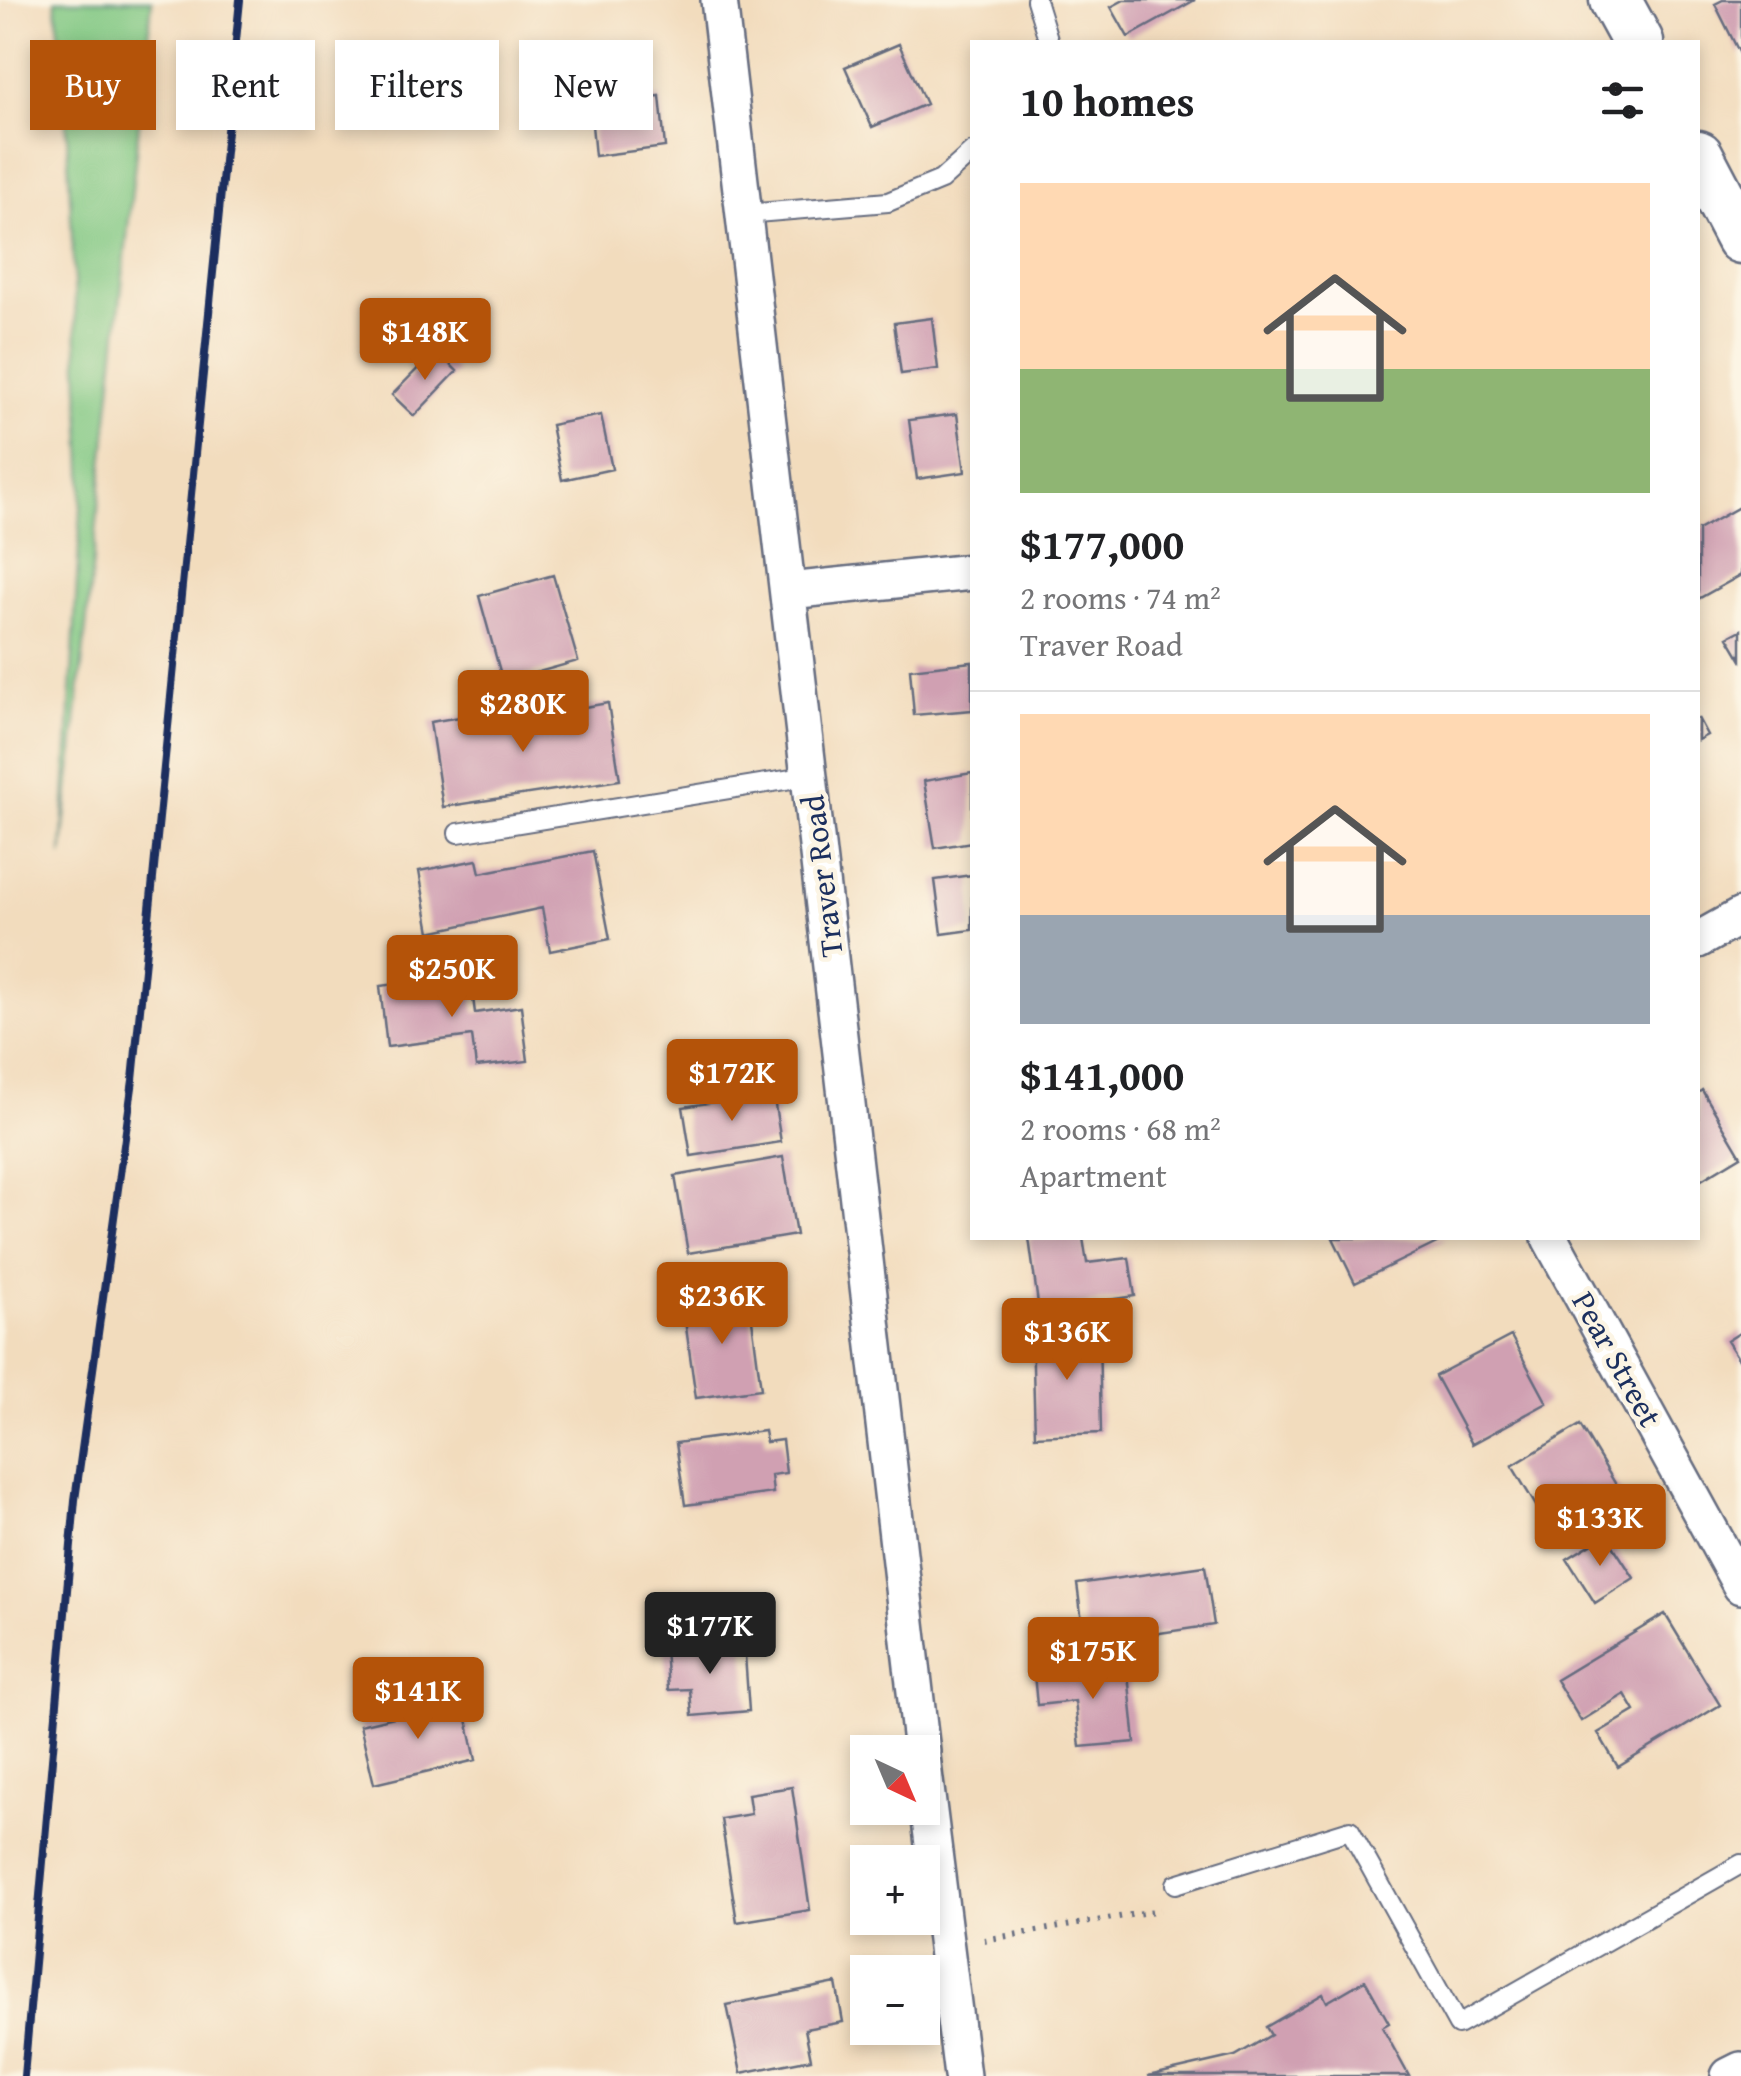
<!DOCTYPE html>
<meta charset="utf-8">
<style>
:root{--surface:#fff;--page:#f2f2f2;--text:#202124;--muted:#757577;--line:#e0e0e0;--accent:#b45309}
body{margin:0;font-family:"Gentium Book Plus",serif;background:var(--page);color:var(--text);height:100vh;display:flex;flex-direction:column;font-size:38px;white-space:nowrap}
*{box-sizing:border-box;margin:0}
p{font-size:32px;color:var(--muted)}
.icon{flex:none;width:55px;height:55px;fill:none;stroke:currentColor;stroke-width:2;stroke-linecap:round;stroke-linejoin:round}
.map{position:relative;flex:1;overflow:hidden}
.sheet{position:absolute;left:970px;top:40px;width:730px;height:1200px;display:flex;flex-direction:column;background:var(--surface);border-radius:0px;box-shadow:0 5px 15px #0003}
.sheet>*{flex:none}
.guide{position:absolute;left:30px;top:40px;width:790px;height:90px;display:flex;gap:20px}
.needle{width:65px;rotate:136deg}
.buttons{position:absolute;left:850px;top:1735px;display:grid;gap:20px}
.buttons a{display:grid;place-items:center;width:90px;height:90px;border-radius:0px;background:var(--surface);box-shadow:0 5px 15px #0003;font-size:50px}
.price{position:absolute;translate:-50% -85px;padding:0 22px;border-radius:10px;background:var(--accent);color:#fff;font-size:32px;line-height:65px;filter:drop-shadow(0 2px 5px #0008)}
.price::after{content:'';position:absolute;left:50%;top:60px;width:30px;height:22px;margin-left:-15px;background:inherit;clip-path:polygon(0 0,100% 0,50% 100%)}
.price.selected{background:#222;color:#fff}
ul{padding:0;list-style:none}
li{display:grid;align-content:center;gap:20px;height:530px;padding:0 50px}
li+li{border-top:2px solid var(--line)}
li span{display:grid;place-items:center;height:310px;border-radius:0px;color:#555}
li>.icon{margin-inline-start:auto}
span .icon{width:180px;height:180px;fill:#fffc;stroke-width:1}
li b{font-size:42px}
h2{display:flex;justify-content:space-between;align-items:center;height:120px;padding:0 50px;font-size:42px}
.pill{padding:0 35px;border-radius:0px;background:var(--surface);box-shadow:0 5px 15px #0003;font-size:35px;line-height:90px}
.pill.selected{background:var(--accent);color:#fff}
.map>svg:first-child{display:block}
</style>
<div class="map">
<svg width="1741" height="2076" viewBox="0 0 1741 2076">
<rect width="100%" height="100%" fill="#fcf5e5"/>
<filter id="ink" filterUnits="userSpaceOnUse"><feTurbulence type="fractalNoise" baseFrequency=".01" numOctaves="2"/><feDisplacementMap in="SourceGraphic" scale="20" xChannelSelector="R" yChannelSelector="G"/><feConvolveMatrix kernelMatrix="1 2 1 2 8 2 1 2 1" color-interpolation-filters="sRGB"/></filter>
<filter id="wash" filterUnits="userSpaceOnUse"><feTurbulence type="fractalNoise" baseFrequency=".0048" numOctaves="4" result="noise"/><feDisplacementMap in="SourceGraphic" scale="40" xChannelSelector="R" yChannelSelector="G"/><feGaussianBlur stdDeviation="2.25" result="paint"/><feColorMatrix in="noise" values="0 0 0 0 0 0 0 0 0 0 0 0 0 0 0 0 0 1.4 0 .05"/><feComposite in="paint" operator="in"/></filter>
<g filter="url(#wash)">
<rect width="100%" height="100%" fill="#f2dcbd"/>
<!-- green -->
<path fill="#80c782" stroke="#4e7b70" stroke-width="2.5" d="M55,0h97l-90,856 21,-385 -19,-401z"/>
<g id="blocks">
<!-- building -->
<path fill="#d0a0b2" d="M1124,0h71l-67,37 -17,-30z
M1723,0h18v56l-26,-52z
M899,44l27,60 -54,23 -27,-60z
M660,96l5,51 -70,9 -5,-52z
M932,318l6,51 -37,5 -7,-51z
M436,350l21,21 -43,45 -22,-21z
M957,414l8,58 -48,7 -8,-59z
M601,415l11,54 -50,11 -11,-55z
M1741,506v69l-43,24v-69z
M553,575l25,86 -75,21 -24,-86z
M1741,630v29l-13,-22z
M972,662v48l-58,5 -4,-46z
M608,703l12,77 -177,27 -13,-85 60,-10 3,18 58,-9 -1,-8z
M1698,718l9,17 -9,5z
M972,773v69l-37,6 -11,-67z
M593,851l17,88 -60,12 -8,-43 -112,24 -11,-61 58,-11 3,13z
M972,875v55l-30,4 -7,-54z
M470,975l5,38 46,-7 7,55 -52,6 -4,-31 -85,11 -7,-61z
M1702,1090l39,66 -43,26v-89z
M773,1093l8,49 -90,14 -8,-49z
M783,1157l13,78 -108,18 -13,-77z
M1029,1238h54l4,25 42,-5 6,38 -96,15z
M1333,1238h114l-92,45z
M749,1297l12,92 -65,9 -13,-92z
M1099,1330l2,103 -66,3 -3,-104z
M1741,1332v31l-14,-22z
M1511,1336l36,67 -75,41 -37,-68z
M1580,1425l41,68 -68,41 -41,-68z
M764,1431l2,11 16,-2 4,33 -15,2 2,18 -88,12 -9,-62z
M1606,1535l28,43 -39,25 -28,-44z
M1205,1566l9,59 -129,19 -8,-60z
M1665,1614l55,91 -102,62 -20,-34 37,-22 -10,-17 -44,27 -25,-41z
M744,1641l5,70 -57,5 -2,-27 -22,1 -3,-42z
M1127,1664l8,78 -55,5 -5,-46 -38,4 -3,-31z
M463,1701l13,59 -102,24 -14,-59z
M792,1787l18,123 -73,12 -16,-103 30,-5 -3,-20z
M1365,1980l24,43 -7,4 27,49h-261l87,-20 36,-21 -5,-8 57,-33 4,8z
M836,1983l7,39 -38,7 6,30 -70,14 -14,-68z"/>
</g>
</g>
<g filter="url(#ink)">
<use href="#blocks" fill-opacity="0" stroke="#666c7f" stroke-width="2.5"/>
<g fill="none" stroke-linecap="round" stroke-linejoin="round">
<defs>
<path id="lane" d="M1036,0l13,42
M745,214l143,-12 53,-22 31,-28
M458,833l352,-57
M1176,1884l174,-54 108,195 283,-161"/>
<path id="street" d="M719,0l203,1752
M789,591l183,-19
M1698,940l43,-24
M1550,1238l191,348
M922,1756l40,320
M1729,2076l12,-6"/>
<path id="secondary" d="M1615,0l23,42
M1698,156l43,82"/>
</defs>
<!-- lane casing -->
<use href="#lane" stroke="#666c7f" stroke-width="22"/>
<!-- street casing -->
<use href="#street" stroke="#666c7f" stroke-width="40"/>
<!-- secondary casing -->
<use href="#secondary" stroke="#666c7f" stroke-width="55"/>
<!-- path -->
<path stroke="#666c7f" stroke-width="6" stroke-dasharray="2.5 8" stroke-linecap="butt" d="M984,1940l176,-30"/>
<!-- lane -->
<use href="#lane" stroke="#fff" stroke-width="18"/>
<!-- street -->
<use href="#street" stroke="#fff" stroke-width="35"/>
<!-- secondary -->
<use href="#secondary" stroke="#fff" stroke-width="50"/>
<!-- rail -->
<path stroke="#1b2f5e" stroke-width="8" d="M24,2076l51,-576 58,-420 107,-1080"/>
</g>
</g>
<g text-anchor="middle" stroke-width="9" stroke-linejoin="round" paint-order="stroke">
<!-- street labels -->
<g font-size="32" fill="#1b2f5e" stroke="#fcf5e5">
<text transform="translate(822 876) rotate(-97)" y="11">Traver Road</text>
<text transform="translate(1617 1359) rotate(61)" y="11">Pear Street</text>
</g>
</g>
</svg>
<div class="buttons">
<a><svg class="needle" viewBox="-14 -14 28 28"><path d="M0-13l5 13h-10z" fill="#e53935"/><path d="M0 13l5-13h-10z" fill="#757577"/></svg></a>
<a>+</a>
<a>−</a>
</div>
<b class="price" style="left:425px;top:383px">$148K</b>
<b class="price" style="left:523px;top:755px">$280K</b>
<b class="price" style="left:452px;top:1020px">$250K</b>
<b class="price" style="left:732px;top:1124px">$172K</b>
<b class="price" style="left:722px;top:1347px">$236K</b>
<b class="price" style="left:1067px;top:1383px">$136K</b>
<b class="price" style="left:1600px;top:1569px">$133K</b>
<b class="price selected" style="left:710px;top:1677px">$177K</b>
<b class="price" style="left:1093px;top:1702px">$175K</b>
<b class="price" style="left:418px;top:1742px">$141K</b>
<div class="guide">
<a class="pill selected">Buy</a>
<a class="pill">Rent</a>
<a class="pill">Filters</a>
<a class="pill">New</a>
</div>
<section class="sheet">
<h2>10 homes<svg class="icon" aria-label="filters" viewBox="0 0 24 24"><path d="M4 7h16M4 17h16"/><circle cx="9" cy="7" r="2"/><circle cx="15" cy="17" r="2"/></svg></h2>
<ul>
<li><span style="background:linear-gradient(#ffd9b3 60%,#8fb573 0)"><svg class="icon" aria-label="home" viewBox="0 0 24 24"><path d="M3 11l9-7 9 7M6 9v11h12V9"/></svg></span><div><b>$177,000</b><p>2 rooms · 74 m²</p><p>Traver Road</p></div></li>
<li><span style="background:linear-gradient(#ffd9b3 65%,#9aa5b1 0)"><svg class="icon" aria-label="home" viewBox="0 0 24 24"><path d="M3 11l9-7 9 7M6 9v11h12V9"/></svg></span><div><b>$141,000</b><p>2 rooms · 68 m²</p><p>Apartment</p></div></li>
</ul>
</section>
</div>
